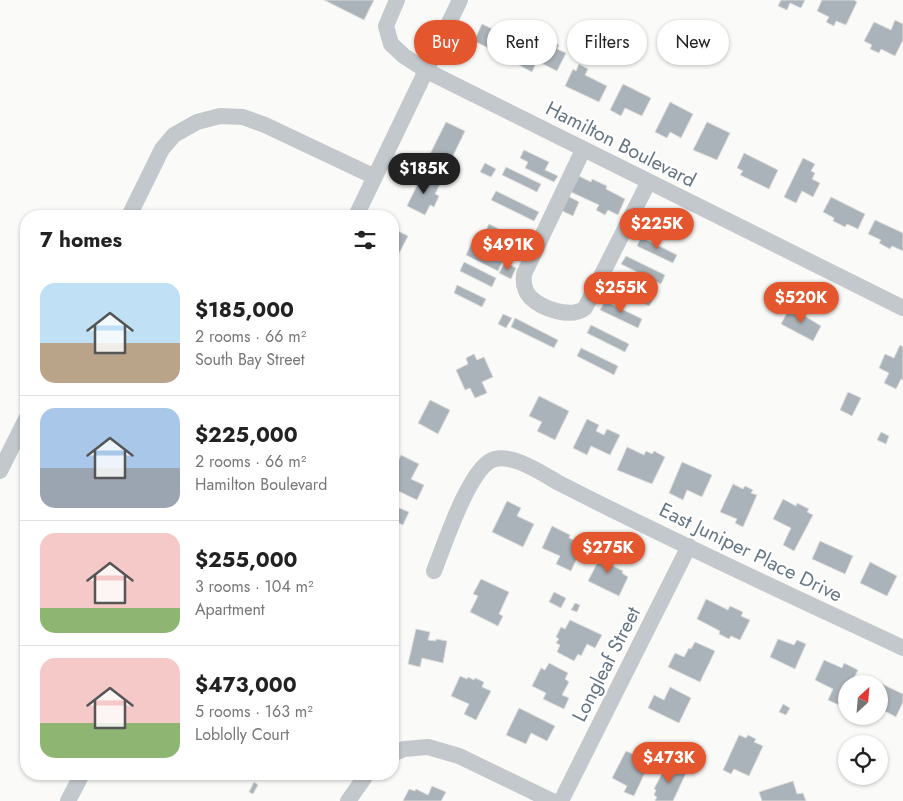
<!DOCTYPE html>
<meta charset="utf-8">
<style>
:root{--surface:#fff;--page:#f2f2f2;--text:#222;--muted:#767676;--line:#e0e0e0;--accent:#e4572e}
body{margin:0;font-family:Jost,sans-serif;background:var(--page);color:var(--text);height:100vh;display:flex;flex-direction:column;font-size:19px;white-space:nowrap}
*{box-sizing:border-box;margin:0}
p{font-size:16px;color:var(--muted)}
.icon{flex:none;width:28px;height:28px;fill:none;stroke:currentColor;stroke-width:2;stroke-linecap:round;stroke-linejoin:round}
.map{position:relative;flex:1;overflow:hidden}
.drawer{position:absolute;left:20px;top:210px;width:379px;height:570px;display:flex;flex-direction:column;background:var(--surface);border-radius:20px;box-shadow:0 1px 4px #0004}
.drawer>*{flex:none}
.guide{position:absolute;left:414px;top:20px;width:414px;height:45px;display:flex;gap:10px}
.needle{width:32px;rotate:26deg}
.fabs{position:absolute;left:838px;top:675px;display:grid;gap:10px}
.fabs a{display:grid;place-items:center;width:50px;height:50px;border-radius:50%;background:var(--surface);box-shadow:0 1px 4px #0004;font-size:25px}
.price{position:absolute;translate:-50% -42px;padding:0 11px;border-radius:18px;background:var(--accent);color:#fff;font-size:16px;line-height:32px;filter:drop-shadow(0 1px 2px #0008)}
.price::after{content:'';position:absolute;left:50%;top:30px;width:15px;height:11px;margin-left:-8px;background:inherit;clip-path:polygon(0 0,100% 0,50% 100%)}
.price.selected{background:#222;color:#fff}
ul{padding:0;list-style:none}
li{display:flex;align-items:center;gap:15px;height:125px;padding:0 20px}
li+li{border-top:1px solid var(--line)}
li span{display:grid;place-items:center;flex:none;width:140px;height:100px;border-radius:15px;color:#555}
li>.icon{margin-inline-start:auto}
span .icon{width:60px;height:60px;fill:#fffc;stroke-width:1}
li b{font-size:21px}
h2{display:flex;justify-content:space-between;align-items:center;height:60px;padding:0 20px;font-size:21px}
.pill{padding:0 18px;border-radius:22px;background:var(--surface);box-shadow:0 1px 4px #0004;font-size:18px;line-height:45px}
.pill.selected{background:var(--accent);color:#fff}
.map>svg:first-child{display:block}
</style>
<div class="map">
<svg width="903" height="801" viewBox="0 0 903 801">
<rect width="100%" height="100%" fill="#fafaf8"/>
<!-- building -->
<path fill="#aab3b9" stroke="#dcdcda" d="M324,0h50l-10,20z
M781,0h24l-4,8 -11,-5 -3,7 -9,-4z
M822,0h32l3,2 -11,23 -10,-4 -2,5 -8,-4 3,-5 -12,-6z
M895,20l8,4v16l-8,16 -14,-7 -2,4 -9,-4 2,-4 -8,-4 10,-19 17,8z
M482,24l35,17 -8,15 -5,-3 -1,2 -29,-14z
M535,33l10,5 -2,4 4,2 2,-4 10,5 -2,4 9,4 -9,18 -20,-10 -5,11 -13,-7z
M579,64l9,5 -3,6 22,11 -8,16 -34,-16 8,-17 3,2z
M623,84l28,14 -9,18 -17,-8 -4,8 -11,-6z
M670,102l23,12 -12,24 -11,-6 -3,6 -12,-6z
M446,122l19,9 -16,33 -19,-10z
M707,122l23,11 -13,27 -24,-10z
M524,150l25,12 -4,8 13,6 -4,6 -29,-14 3,-6 -8,-4z
M744,153l34,17 -9,19 -29,-14 3,-4 -6,-3z
M803,158l12,6 -4,7 4,2 -3,6 8,4 -7,14 -11,-6 -6,12 -12,-6z
M485,163l11,6 -5,8 -11,-5z
M506,167l35,17 -4,8 -35,-17z
M422,175l18,9 -5,10 4,2 -5,11 -4,-2 -5,10 -18,-9z
M579,176l12,6 1,-3 15,7 -1,3 19,10 -7,16 -10,-5 -3,5 -9,-5 3,-5 -28,-13z
M496,191l43,21 -5,9 -43,-21z
M566,195l13,7 -6,14 -15,-7z
M831,197l34,17 -7,15 -11,-5 -2,3 -12,-6 1,-3 -11,-6z
M649,212l39,19 -4,8 -39,-19z
M875,220l28,13v18l-11,-5 -2,3 -11,-6 2,-3 -13,-6z
M489,224l31,16 -4,7 -5,-2 -3,8 -29,-15 4,-7 2,1z
M396,230l12,6 -16,31v-30z
M641,237l36,18 -4,8 -36,-17z
M472,242l32,16 -6,13 -32,-16z
M626,256l39,19 -4,9 -40,-20z
M464,262l32,16 -4,9 -32,-16z
M505,262l11,6 -5,11 -12,-6z
M615,279l39,19 -5,8 -39,-19z
M457,285l29,14 -4,8 -28,-14z
M605,301l37,18 -4,9 -38,-18z
M790,307l31,19 -8,15 -32,-17z
M503,314l9,4 -6,10 -8,-4z
M515,318l43,22 -4,8 -43,-21z
M591,325l38,19 -4,8 -38,-19z
M900,345l3,2v33l-2,-1 -5,10 -12,-6 5,-10 -10,-5 6,-14 9,4z
M581,348l37,18 -4,9 -37,-19z
M474,354l3,6 7,-3 9,20 -11,5 5,11 -12,5 -5,-10 -5,2 -9,-20 12,-6 -2,-6z
M848,392l13,6 -9,18 -12,-6z
M539,396l30,15 -14,29 -18,-9 5,-9 -13,-6z
M430,400l20,10 -12,24 -20,-11z
M587,419l12,6 -3,6 8,4 3,-6 13,6 -10,20 -19,-9 -4,9 -14,-7z
M881,432l8,4 -3,8 -9,-4z
M627,447l17,8 2,-4 6,3 2,-3 11,6 -13,27 -35,-14z
M401,455l18,9 -8,15 13,6 -7,15 -25,-12v-15z
M682,462l30,13 -10,22 -15,-7 -4,10 -14,-7z
M733,484l10,5 2,-3 8,4 -2,3 6,2 -14,32 -8,-4 2,-4 -17,-7z
M783,499l13,7 1,-3 12,6 -2,3 6,3 -19,36 -11,-6 8,-17 -18,-9z
M507,501l14,7 -4,8 17,8 -11,23 -31,-15z
M392,505l17,7 -6,13 -11,-5z
M552,526l18,9 -1,3 14,7 -12,26 -15,-7 4,-8 -18,-8z
M820,541l33,15 -8,18 -33,-15z
M604,550l14,6 -5,10 10,5 -1,2 6,4 -9,19 -31,-15z
M870,562l27,14 -10,20 -27,-13z
M481,579l28,13 -10,22 4,2 -5,10 -28,-14 8,-16 -5,-2z
M554,592l12,6 -5,10 -12,-6z
M706,599l22,11 2,-4 13,6 -2,4 9,4 -10,20 -9,-4 -2,3 -10,-5 1,-3 -23,-12z
M575,603l5,2 -3,7 -6,-2z
M392,617l7,7 -7,6z
M570,620l32,15 -7,13 -8,-4 -6,12 -3,-2 -4,7 -17,-9 3,-7 -4,-2 3,-4 -3,-2 5,-10 4,2z
M416,629l14,3 -2,8 8,1v-2l11,2 -4,22 -21,-5 -2,9 -12,-3z
M778,639l16,6 3,-5 9,4 -11,25 -25,-12z
M695,642l20,9 -15,31 -32,-15 7,-14 9,4 5,-9 2,1z
M824,660l18,8 2,-5 14,7 -7,14h-5v12l-2,-1 -5,10 -11,-5 5,-11 -18,-9z
M549,663l19,10 -3,6 4,3 -7,13 7,3 -5,11 -21,-10 3,-6 -14,-7 9,-18 4,2z
M460,676l7,3 1,-2 6,3 1,-2 9,4 -2,5 9,4 -15,29 -12,-6 5,-10 -18,-8z
M880,683l23,11v8l-7,15 -15,-8 -2,5v-27z
M670,687l21,11 -12,25 -31,-15 6,-13 10,5z
M783,704l7,4 -4,7 -7,-3z
M519,708l36,18 -8,15 -16,-8 -5,11 -20,-9z
M739,735l7,3 2,-3 8,4 -2,3 9,4 -14,30 -15,-7 -3,5 -8,-4z
M626,751l9,4 2,-3 7,4 -1,3 7,3 -16,34 -10,-4 3,-6 -15,-8z
M667,764l19,9 -13,28h-18l2,-4 -3,-2 2,-5 -2,-1z
M793,781l4,13 6,-1 3,8h-44l-3,-9z
M254,782l4,3 -5,9 -4,-2z
M432,786l14,6 -5,9h-38l6,-12 6,2 1,-2 12,6z"/>
<g fill="none" stroke-linecap="round" stroke-linejoin="round">
<!-- minor -->
<path stroke="#c3c8cc" stroke-width="16" d="M397,0l-11,26 5,18 13,12 23,15 476,237
M583,150l-59,124c-1,8 0,16 6,23 12,12 41,22 55,11l63,-125
M129,216l33,-67 12,-14 23,-13 23,-6 23,1 22,8 110,52
M356,216l104,-216
M0,471l26,-52
M434,571c10,-25 33,-96 56,-110 18,-11 53,13 69,22 113,58 229,111 344,165
M392,754l12,-5 24,-2 31,9 93,45
M68,801l14,-27
M348,801l19,-27
M561,801l128,-255"/>
</g>
<g text-anchor="middle" stroke-width="5" stroke-linejoin="round" paint-order="stroke">
<!-- street labels -->
<g font-size="20" fill="#657683" stroke="#fff">
<text transform="translate(621 144) rotate(27)" y="7">Hamilton Boulevard</text>
<text transform="translate(751 552) rotate(26)" y="7">East Juniper Place Drive</text>
<text transform="translate(606 664) rotate(-63)" y="7">Longleaf Street</text>
</g>
</g>
</svg>
<div class="fabs">
<a><svg class="needle" viewBox="-14 -14 28 28"><path d="M0-13l5 13h-10z" fill="#e53935"/><path d="M0 13l5-13h-10z" fill="#767676"/></svg></a>
<a><svg class="icon" aria-label="locate" viewBox="0 0 24 24"><circle cx="12" cy="12" r="6"/><path d="M12 2v4M12 18v4M2 12h4M18 12h4"/></svg></a>
</div>
<b class="price selected" style="left:424px;top:195px">$185K</b>
<b class="price" style="left:657px;top:250px">$225K</b>
<b class="price" style="left:508px;top:271px">$491K</b>
<b class="price" style="left:621px;top:314px">$255K</b>
<b class="price" style="left:801px;top:324px">$520K</b>
<b class="price" style="left:608px;top:574px">$275K</b>
<b class="price" style="left:669px;top:784px">$473K</b>
<div class="guide">
<a class="pill selected">Buy</a>
<a class="pill">Rent</a>
<a class="pill">Filters</a>
<a class="pill">New</a>
</div>
<section class="drawer">
<h2>7 homes<svg class="icon" aria-label="filters" viewBox="0 0 24 24"><path d="M4 7h16M4 17h16"/><circle cx="9" cy="7" r="2"/><circle cx="15" cy="17" r="2"/></svg></h2>
<ul>
<li><span style="background:linear-gradient(#bfe0f5 60%,#b9a48a 0)"><svg class="icon" aria-label="home" viewBox="0 0 24 24"><path d="M3 11l9-7 9 7M6 9v11h12V9"/></svg></span><div><b>$185,000</b><p>2 rooms · 66 m²</p><p>South Bay Street</p></div></li>
<li><span style="background:linear-gradient(#a9c7e8 60%,#9aa5b1 0)"><svg class="icon" aria-label="home" viewBox="0 0 24 24"><path d="M3 11l9-7 9 7M6 9v11h12V9"/></svg></span><div><b>$225,000</b><p>2 rooms · 66 m²</p><p>Hamilton Boulevard</p></div></li>
<li><span style="background:linear-gradient(#f6c9c9 75%,#8fb573 0)"><svg class="icon" aria-label="home" viewBox="0 0 24 24"><path d="M3 11l9-7 9 7M6 9v11h12V9"/></svg></span><div><b>$255,000</b><p>3 rooms · 104 m²</p><p>Apartment</p></div></li>
<li><span style="background:linear-gradient(#f6c9c9 65%,#8fb573 0)"><svg class="icon" aria-label="home" viewBox="0 0 24 24"><path d="M3 11l9-7 9 7M6 9v11h12V9"/></svg></span><div><b>$473,000</b><p>5 rooms · 163 m²</p><p>Loblolly Court</p></div></li>
</ul>
</section>
</div>
